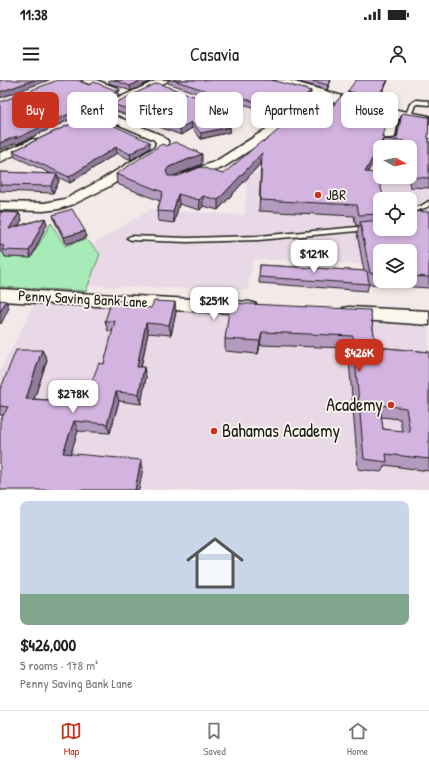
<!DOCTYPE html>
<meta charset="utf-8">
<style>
:root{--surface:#fff;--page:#f2f2f2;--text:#222;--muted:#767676;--line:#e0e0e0;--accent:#c8321e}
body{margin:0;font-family:"Patrick Hand",sans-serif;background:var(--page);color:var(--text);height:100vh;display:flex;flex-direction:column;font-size:15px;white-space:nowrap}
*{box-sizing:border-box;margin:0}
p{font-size:13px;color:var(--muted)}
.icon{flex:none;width:22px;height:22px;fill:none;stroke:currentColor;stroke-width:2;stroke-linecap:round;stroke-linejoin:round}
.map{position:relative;height:410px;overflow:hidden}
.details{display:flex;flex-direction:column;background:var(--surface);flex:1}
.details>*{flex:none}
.guide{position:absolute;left:12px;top:12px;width:405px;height:36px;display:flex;gap:8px}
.needle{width:26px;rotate:98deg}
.controls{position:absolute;left:373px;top:60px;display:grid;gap:8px}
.controls a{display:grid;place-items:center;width:44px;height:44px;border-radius:8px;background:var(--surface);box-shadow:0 2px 6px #0003;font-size:20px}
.price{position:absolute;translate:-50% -34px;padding:0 9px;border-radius:8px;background:#fff;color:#222;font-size:13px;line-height:26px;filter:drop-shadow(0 1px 2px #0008)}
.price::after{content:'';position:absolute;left:50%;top:24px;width:12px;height:9px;margin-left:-6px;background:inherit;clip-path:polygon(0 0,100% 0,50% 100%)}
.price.on{background:var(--accent);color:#fff}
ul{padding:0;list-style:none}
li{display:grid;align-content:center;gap:8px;height:212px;padding:0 20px}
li+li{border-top:1px solid var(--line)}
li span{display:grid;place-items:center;height:124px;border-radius:8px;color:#555}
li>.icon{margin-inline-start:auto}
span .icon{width:72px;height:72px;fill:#fffc;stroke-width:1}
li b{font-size:17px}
.pill{padding:0 14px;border-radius:8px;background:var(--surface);box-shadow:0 2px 6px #0003;font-size:14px;line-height:36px}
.pill.on{background:var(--accent);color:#fff}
.status{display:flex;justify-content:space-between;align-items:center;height:28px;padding:0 20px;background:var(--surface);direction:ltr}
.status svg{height:11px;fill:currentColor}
header{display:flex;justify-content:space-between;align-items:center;height:52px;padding:0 20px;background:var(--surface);font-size:18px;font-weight:600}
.tabs{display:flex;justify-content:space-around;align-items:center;height:56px;border-top:1px solid var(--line);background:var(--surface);font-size:11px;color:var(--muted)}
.tabs a{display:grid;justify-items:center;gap:2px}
.tabs .on{color:var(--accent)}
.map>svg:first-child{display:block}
</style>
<div class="status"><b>11:38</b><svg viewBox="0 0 49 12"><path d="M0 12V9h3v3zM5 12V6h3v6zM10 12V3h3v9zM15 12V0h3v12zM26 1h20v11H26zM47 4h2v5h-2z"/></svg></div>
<header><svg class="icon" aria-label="menu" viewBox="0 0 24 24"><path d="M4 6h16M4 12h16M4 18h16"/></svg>Casavia<svg class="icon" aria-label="person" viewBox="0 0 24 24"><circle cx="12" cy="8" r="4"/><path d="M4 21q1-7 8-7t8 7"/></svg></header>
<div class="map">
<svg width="429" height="410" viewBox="0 0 429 410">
<rect width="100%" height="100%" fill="#f3e9e9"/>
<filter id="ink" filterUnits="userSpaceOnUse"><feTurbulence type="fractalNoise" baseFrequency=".025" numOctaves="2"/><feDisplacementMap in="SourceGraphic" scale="8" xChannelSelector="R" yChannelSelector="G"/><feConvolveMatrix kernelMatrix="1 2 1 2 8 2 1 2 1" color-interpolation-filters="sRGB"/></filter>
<g filter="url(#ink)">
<!-- built -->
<path fill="#e9d9e6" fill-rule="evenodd" d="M429,65v123l-19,-17h-30v14l-127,-6 -5,31 -163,-4v-37l66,-40 94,6 2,-42 129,6 4,-17v15h30v-30zM380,119h30v30h-30z
M36,221l393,22v167h-429v-119z"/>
<!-- green -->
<path fill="#a7ecb8" stroke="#62846a" d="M51,143l14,23 21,-7 14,15 -14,37 -86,-4v-41l34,7z"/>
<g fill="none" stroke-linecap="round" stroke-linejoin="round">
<defs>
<path id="lane" d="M416,20l13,1v4l-12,-1 -2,1 -5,13h-4l-1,-1 5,-13z
M429,121v5l-4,2 -15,5v-4l11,-3z
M380,145v4l-122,11 -71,2 -56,-2 -4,-2 4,-2 56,2 71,-2z"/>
<path id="street" d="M82,0h14l21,8 2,2 -5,3 -3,-1 -27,-10z
M157,0h13l-64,32 55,23 7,6v5l-4,6 -54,34 -36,18 -15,5 -15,2 -44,-1v-8l44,1 21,-4 36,-19 54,-33 1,-5 -3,-3 -55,-23 -6,2 -5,-3 6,-5z
M323,13l5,3 -2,2 -28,21 -74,48 -37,14 -4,-1 -2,-3 2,-3 33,-13z
M394,31l5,3 -6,33h-12l8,-33z
M33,59l4,1 2,2 -2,2 -37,18v-9z
M0,209l250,13 6,2 2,4 -2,4 -6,2 -250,-13z
M349,227l80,4v14l-80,-6 -6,-1 -2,-5 2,-5z"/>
<path id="secondary" d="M268,0h20l88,26 53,10v8l-60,-11 -100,-30z"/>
</defs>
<!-- lane casing -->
<use href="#lane" stroke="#1c1c1c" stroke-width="3"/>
<!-- street casing -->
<use href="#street" stroke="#1c1c1c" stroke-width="3"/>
<!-- secondary casing -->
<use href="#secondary" stroke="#1c1c1c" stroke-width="3"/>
<!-- lane -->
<use href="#lane" fill="#fbf7ec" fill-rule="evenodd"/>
<!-- street -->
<use href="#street" fill="#fbf7ec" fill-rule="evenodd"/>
<!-- secondary -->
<use href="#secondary" fill="#fbf7ec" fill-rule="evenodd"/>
</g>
<!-- wall -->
<path fill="#b59ac0" stroke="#1c1c1c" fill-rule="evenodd" d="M58,0l61,16 -19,9 -10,-4 -4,11 -69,32 -1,-1z
M109,0h45l-23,11 -22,-8z
M168,0h104l39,11 -1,6 -12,9 -1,1 -14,9 -40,-12 -23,13 10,10v5l-29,7 -9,-11 -11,7 -68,-25v-6l95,-7 -40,-14z
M293,0h38l-4,10z
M387,3l-12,21 -28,-8 1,-5z
M332,27l39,1 11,29 2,2 12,-1 3,-16 3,-9 26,25h1v50l-19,-1 -2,-10h2v-30h-30v3l-13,23 13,26v30l49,-17v76l-60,-4 -2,7 -108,-8 1,-18 104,6 -7,-38 2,-8 -3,1 -2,-10 -95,-5 2,-48 -43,47 -15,-4 -3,4 -21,-6 -5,19 -16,-2 -1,-10 3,-10 -43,-17 -1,-10 86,-10 -28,12 49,-2 41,-32zM380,171h30v30h-30z
M90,35l60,33 -19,12 -14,-7 -47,30 -12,-6 1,4 -6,12 -53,-2v-19l52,2 -37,-17 -2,-6z
M0,132l19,1 3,7 -4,6 27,-8 2,6 -16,34 -26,-1 -2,-5h-3z
M53,135l32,16 1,7 -20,6 -11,-22z
M125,221l2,5 49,6 -5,23 -23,-2 -7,34 5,10 -5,27 -22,-3 -9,32 -32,-2 -8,23 73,14 -143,22 3,-75h-3v-27h1l41,-38 5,10 -13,39 34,2 18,-5 18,-32 9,-33h-5l-3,-10z
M370,230l6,37 53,5v119l-44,-6 -4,7 -23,-3 -10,-121 -88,-3 -2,9 -33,-3v-12zM381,337l19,2 2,12 -19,-2z"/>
<!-- shaded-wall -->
<path fill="#947d9c" stroke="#1c1c1c" d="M34,0h15l-49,18v-6z
M142,0h12l-23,11 -1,-5z
M330,0h1l-4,10 1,-5z
M388,0l-1,3 -12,21 1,-4z
M118,11l1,5 -19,9 -1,-5z
M311,11l-1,6 -12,9 -1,1 -14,9 1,-5z
M89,16l1,5 -4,11 -69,32 -1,-1 -16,7v-7z
M243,18v6l-26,15v-6z
M191,42l1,6 -11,7 -1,-6z
M230,47v5l-29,7v-6z
M383,59l-2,8h-1v3l-18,33 3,-11z
M150,62v6l-19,12 -1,-6z
M116,67l1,6 -47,30 -1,-6z
M262,73l-1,10 -43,47v-10z
M202,74v10l-33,14 -2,3 -1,-10 3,-4z
M57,94l2,7 -6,12 -2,-7z
M178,114l1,10 -5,19 -1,-11z
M203,116v10l-3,4 -1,-10z
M19,133l3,7 -10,16 -3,-7z
M45,138l2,6 -16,34 -2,-7z
M85,151l1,7 -20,6 -2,-7z
M6,221l3,7 -8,16 -1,-1v-11z
M125,221l3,10 -4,-5z
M175,222l1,10 -5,23 -2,-10z
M146,243l2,10 -9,43 -2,-9z
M262,252l-2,13 -2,9 2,-13z
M42,270l5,10 -16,48 -5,-9z
M144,287l2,10 -5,27 -2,-10z
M116,312l3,9 -9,32 -3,-9z
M74,341l4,10 -10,31 -5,-9z
M141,380l2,8 -4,22h-4z"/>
<!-- building -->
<path fill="#d3b3df" stroke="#1c1c1c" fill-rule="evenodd" d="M0,0h34l-34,12z
M58,0h19l12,5 5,-3 24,9 -19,9 -10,-4 -5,11 -69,32 2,-3 -17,7v-41z
M114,0h28l-12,6z
M173,0h99l39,11 -14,10 1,1 -14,9 -41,-13 -26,15 13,14 -29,6 -10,-11 -11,7 -67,-25 44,-21 42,15 9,-1 1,-3 -2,-3z
M309,0h21l-2,5z
M356,0h32l-12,20 -28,-9z
M341,16l30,9 -1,3 19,3 -7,26 2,2 13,-1 5,-25 27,4 -1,21h1v40l-15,-1 -4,-14v-16h-5l-1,-6 -21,-2 -18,33 12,1 7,26h-4v15l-21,1 -2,-10 -97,-5 2,-47 -44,47 -15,-4 -4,4 -21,-6 -5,18 -16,-1 6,-19 -47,-18 46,-30 5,2 8,-4 27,12 -33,13 -3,4 2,5h10l23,-9 22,7 39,-33 2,1 48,-40 20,5z
M90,35l60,27 -20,12 -14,-7 -47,30 -56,-26z
M0,92l57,2 -6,12 -51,-1z
M72,129l13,22 -21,6 -11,-22z
M410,131l19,1v40h-1l1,2v23l-19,-1v-25h-30v23l-10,-1 -10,-51 20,-2v9h30z
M0,132l19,1 -10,16 36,-11 -16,33 -27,-1 2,-4 -4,-1z
M260,185l107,6 2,13 -110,-7z
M0,220l6,1 -6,11z
M112,220l13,1 -1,5 27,2 3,-7 21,1 -6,23 -23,-2 -9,44h7l-5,27 -23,-2 -9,32 -33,-3 -11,32 78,7 -6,30h-135v-69l8,-14 -8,-1v-18h1l15,-38h26l-16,49 42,2 2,-6 16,1 13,-33 5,1 11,-43h-10z
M230,223l140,7 6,37 53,5v107l-43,-5 1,8 -23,-3 -11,-123 -91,-4 -2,9 -35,-2zM380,325l26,3 4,24 -27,-3z"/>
</g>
<!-- markers -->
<g fill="#c8321e" stroke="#fbf7ec" stroke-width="1.5">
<circle cx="318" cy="115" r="4"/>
<circle cx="391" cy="325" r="4"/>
<circle cx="214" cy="351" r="4"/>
</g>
<g text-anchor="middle" stroke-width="3.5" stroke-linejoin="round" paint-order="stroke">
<!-- poi labels -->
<g font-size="15" fill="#1c1c1c" stroke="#fbf7ec" text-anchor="start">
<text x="326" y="120">JBR</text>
</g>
<!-- street labels -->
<g font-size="15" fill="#1c1c1c" stroke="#fbf7ec">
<text transform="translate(83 219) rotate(3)" y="5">Penny Saving Bank Lane</text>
</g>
<!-- near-poi labels -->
<g font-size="18" fill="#1c1c1c" stroke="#fbf7ec" text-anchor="end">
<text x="383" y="331">Academy</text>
<text x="222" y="357" text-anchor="start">Bahamas Academy</text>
</g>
</g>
</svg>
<div class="controls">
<a><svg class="needle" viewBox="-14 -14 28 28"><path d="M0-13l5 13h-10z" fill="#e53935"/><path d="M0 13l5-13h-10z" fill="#767676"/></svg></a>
<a><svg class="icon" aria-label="locate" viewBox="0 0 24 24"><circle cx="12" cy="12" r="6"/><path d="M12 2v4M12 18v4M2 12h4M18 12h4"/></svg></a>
<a><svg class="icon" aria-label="layers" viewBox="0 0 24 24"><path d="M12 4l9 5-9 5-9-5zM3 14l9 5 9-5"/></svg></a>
</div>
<b class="price" style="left:314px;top:194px">$121K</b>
<b class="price" style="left:214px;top:241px">$251K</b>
<b class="price on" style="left:359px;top:293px">$426K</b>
<b class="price" style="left:73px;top:334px">$278K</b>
<div class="guide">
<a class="pill on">Buy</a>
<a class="pill">Rent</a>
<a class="pill">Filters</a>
<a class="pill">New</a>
<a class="pill">Apartment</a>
<a class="pill">House</a>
</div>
</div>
<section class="details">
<ul>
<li><span style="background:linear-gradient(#c9d6e8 75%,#7fa58c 0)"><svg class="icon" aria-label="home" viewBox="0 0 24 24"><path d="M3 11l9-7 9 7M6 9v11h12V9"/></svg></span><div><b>$426,000</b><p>5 rooms · 178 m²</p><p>Penny Saving Bank Lane</p></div></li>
</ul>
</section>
<nav class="tabs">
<a class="on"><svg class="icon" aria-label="map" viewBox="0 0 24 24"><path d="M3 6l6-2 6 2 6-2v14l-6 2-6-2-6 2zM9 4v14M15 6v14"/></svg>Map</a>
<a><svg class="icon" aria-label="saved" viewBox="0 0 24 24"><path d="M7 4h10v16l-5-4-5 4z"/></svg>Saved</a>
<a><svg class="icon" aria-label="home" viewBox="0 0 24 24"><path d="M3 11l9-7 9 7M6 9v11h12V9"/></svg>Home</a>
</nav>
